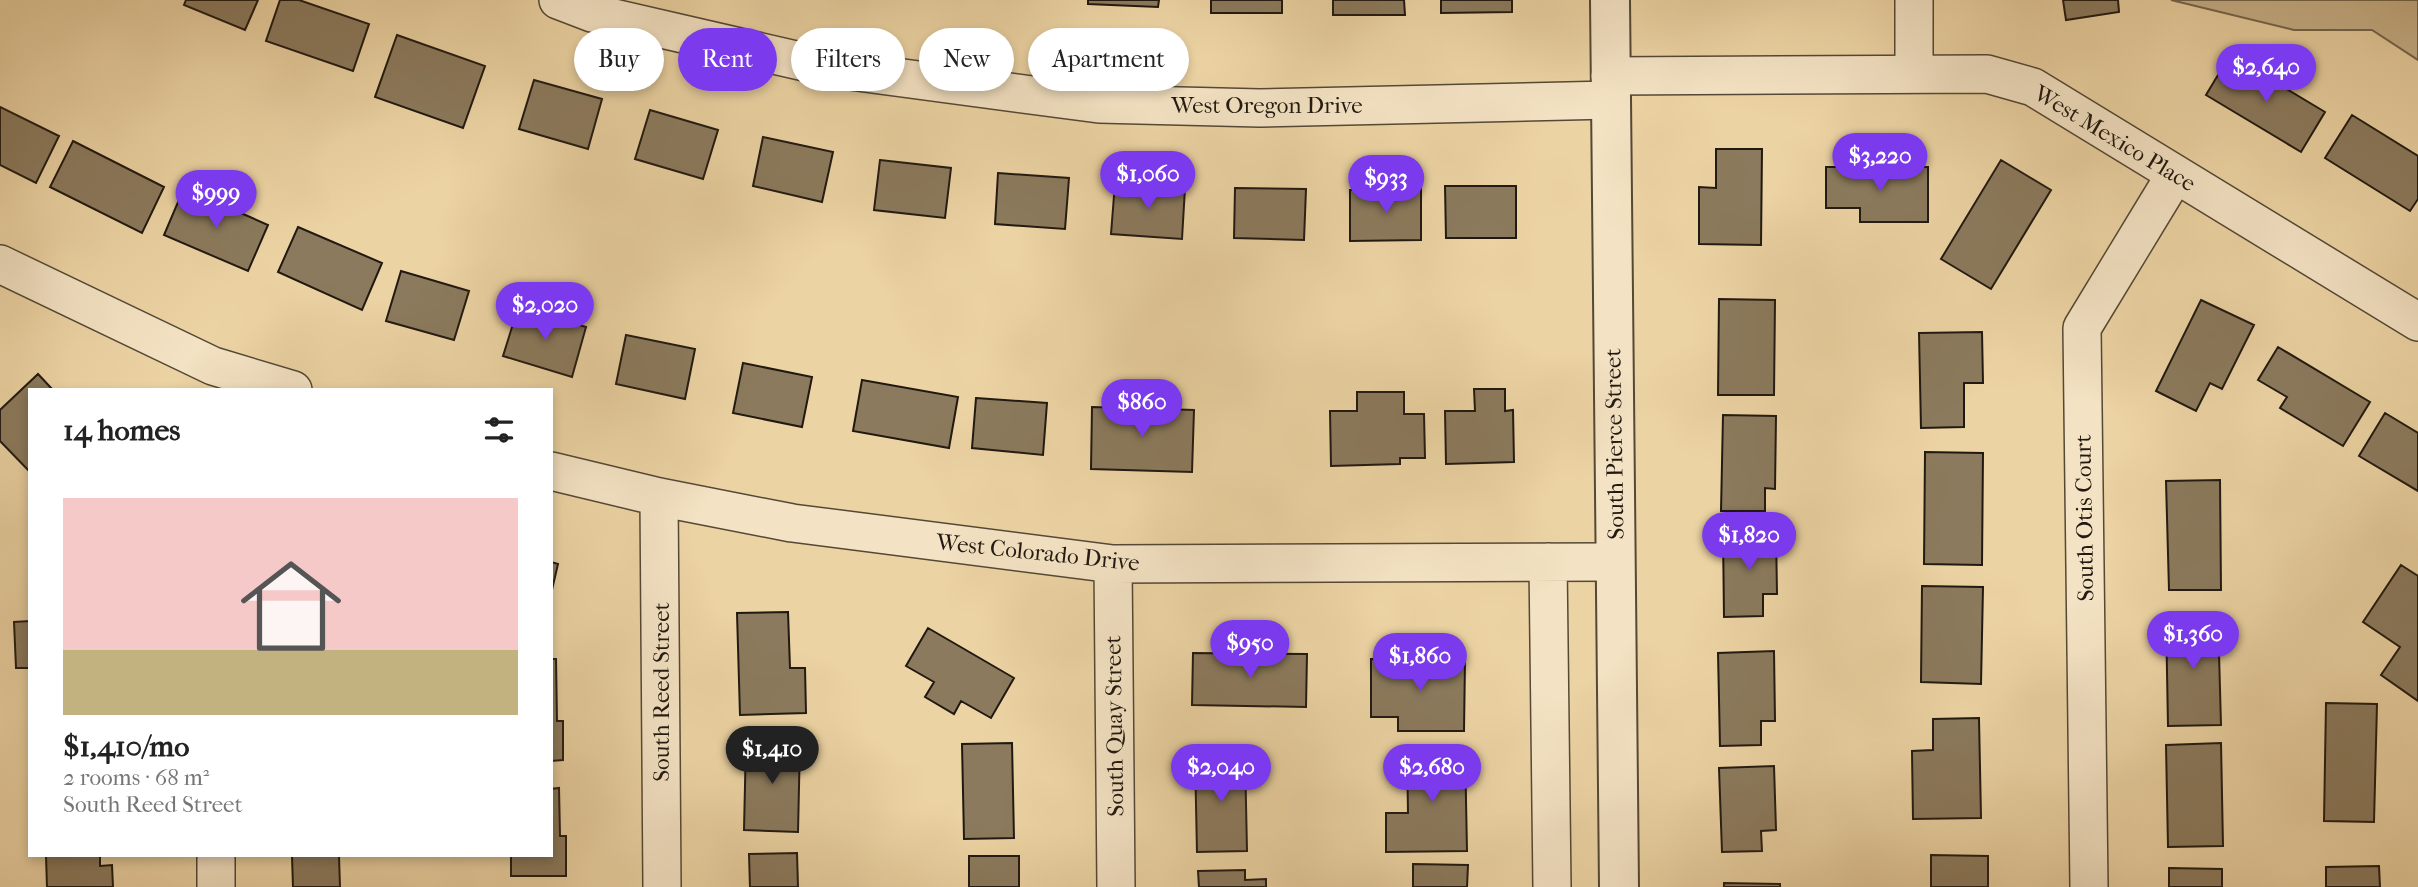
<!DOCTYPE html>
<meta charset="utf-8">
<style>
:root{--surface:#fff;--page:#f6f6f6;--text:#222;--muted:#767676;--accent:#7c3aed}
body{margin:0;font-family:"IM FELL French Canon",serif;background:var(--page);color:var(--text);height:100vh;display:flex;flex-direction:column;font-size:26px;white-space:nowrap}
*{box-sizing:border-box;margin:0}
p{font-size:23px;color:var(--muted)}
.icon{flex:none;width:38px;height:38px;fill:none;stroke:currentColor;stroke-width:2;stroke-linecap:round;stroke-linejoin:round}
.map{position:relative;flex:1;overflow:hidden}
.side{position:absolute;left:28px;top:388px;width:525px;height:469px;display:flex;flex-direction:column;background:var(--surface);border-radius:0px;box-shadow:0 4px 10px #0003}
.side>*{flex:none}
.top-card{position:absolute;left:574px;top:28px;width:665px;height:63px;display:flex;gap:14px}
.price{position:absolute;translate:-50% -60px;padding:0 16px;border-radius:24px;background:var(--accent);color:#fff;font-size:23px;line-height:46px;filter:drop-shadow(0 2px 4px #0008)}
.price::after{content:'';position:absolute;left:50%;top:42px;width:21px;height:16px;margin-left:-10px;background:inherit;clip-path:polygon(0 0,100% 0,50% 100%)}
.price.selected{background:#222;color:#fff}
ul{padding:0;list-style:none}
li{display:grid;align-content:center;gap:14px;height:371px;padding:0 35px}
li span{display:grid;place-items:center;height:217px;border-radius:0px;color:#555}
li>.icon{margin-inline-start:auto}
span .icon{width:126px;height:126px;fill:#fffc;stroke-width:1}
li b{font-size:30px}
h2{display:flex;justify-content:space-between;align-items:center;height:84px;padding:0 35px;font-size:30px}
.pill{padding:0 24px;border-radius:32px;background:var(--surface);box-shadow:0 4px 10px #0003;font-size:24px;line-height:63px}
.pill.selected{background:var(--accent);color:#fff}
.map>svg:first-child{display:block}
</style>
<div class="map">
<svg width="2418" height="887" viewBox="0 0 2418 887">
<rect width="100%" height="100%" fill="#ecd3a3"/>
<filter id="stains"><feTurbulence type="fractalNoise" baseFrequency=".00286" numOctaves="4"/><feColorMatrix values="0 0 0 0 .2 0 0 0 0 .09 0 0 0 0 .02 0 0 0 .5 -.17"/></filter>
<radialGradient id="worn" r=".72"><stop offset=".6" stop-color="#630" stop-opacity="0"/><stop offset="1" stop-color="#630" stop-opacity=".3"/></radialGradient>
<!-- green -->
<path fill="#c9b38a" stroke="#75664e" stroke-width="2" d="M2171,0h247v60l-46,-30h-78z"/>
<!-- building -->
<path fill="#8b7a5d" stroke="#211911" stroke-width="2" d="M186,0h72l-13,30 -61,-25z
M280,0h19l70,24 -16,47 -87,-30z
M1088,0h71l-1,7 -70,-3z
M1211,0h71v13h-71z
M1333,0h71l1,15h-72z
M1441,0h71v12l-71,1z
M2063,0h55l1,12 -53,8z
M397,35l88,31 -22,62 -88,-31z
M2230,55l95,57 -24,40 -95,-57z
M534,80l68,19 -14,50 -69,-20z
M0,107l59,29 -23,47 -36,-18z
M650,110l68,20 -15,49 -68,-20z
M2352,115l66,41v43l-8,12 -85,-53z
M763,137l70,15 -11,50 -69,-16z
M73,141l91,46 -22,46 -92,-46z
M1716,149h46l-1,96 -62,-1v-57l17,1z
M880,160l71,8 -6,50 -71,-8z
M2001,160l50,30 -60,99 -50,-30z
M1826,167h102v55h-68v-14h-34z
M998,173l71,5 -4,51 -70,-5z
M1115,183l70,5 -3,51 -71,-5z
M1445,186h71v52h-70z
M184,188l84,37 -20,46 -84,-36z
M1235,188l71,1 -2,51 -70,-2z
M1421,189v51l-71,1v-51z
M298,227l84,36 -20,47 -84,-38z
M401,271l68,20 -15,49 -68,-19z
M1719,299l56,1 -1,95h-56z
M2201,300l53,25 -32,64 -12,-6 -14,28 -40,-20z
M518,308l68,19 -14,50 -69,-21z
M1982,332l1,51h-19v44l-43,1 -2,-95z
M626,335l69,14 -10,50 -69,-15z
M2278,347l92,55 -27,44 -63,-38 7,-11 -29,-17z
M743,363l69,14 -10,50 -69,-14z
M38,374l15,16h-23v82l-30,-31v-31z
M862,380l96,17 -9,51 -96,-17z
M1474,389h31v22l8,-1 1,52 -68,2 -1,-53h30z
M1357,392h47v22h20l1,44h-25v6l-69,2 -1,-55h27z
M976,398l71,5 -4,52 -71,-7z
M1092,407l102,3 -2,62 -101,-3z
M2385,413l33,20v58l-59,-35z
M1723,415l53,1 -1,73 -10,-1v23h-44z
M1925,452l58,1 -1,112 -58,-1z
M2220,480l1,110h-52l-3,-109z
M1723,533h53l1,61h-14v22l-39,1z
M551,562l7,2 -7,30z
M2401,565l17,11v125l-37,-26 19,-28 -37,-25z
M1922,586l61,1 -2,97 -60,-2z
M788,612l2,56h15l1,45 -66,2 -3,-102z
M2166,617h52l3,108 -53,1z
M30,621v47h-14l-2,-46z
M928,628l86,50 -23,40 -30,-17 -7,13 -29,-17 9,-15 -28,-16z
M1774,651l1,70h-14v24l-41,1 -2,-93z
M1193,653l114,1 -1,53 -114,-2z
M551,659h5l1,62h6v39l-12,1z
M1371,659l94,1 -1,71h-66v-14h-27z
M2326,703l51,1 -3,118 -50,-1z
M1979,718l2,100 -68,1 -1,-68 21,-1v-31z
M746,741l54,1 -2,90 -54,-2z
M1012,743l2,95 -50,1 -2,-95z
M2221,743l2,103 -55,1 -2,-102z
M1465,748l2,103 -81,1v-39h22l-1,-64z
M1245,756l2,95 -50,1 -2,-95z
M1774,766l2,64 -15,1 1,20 -40,1 -3,-84z
M559,788l1,48h6v40h-55v-20h40v-67z
M797,853l1,34h-48l-1,-33z
M1931,855l57,1v31h-57z
M46,856h54v10l12,-1 1,22h-66z
M292,856h47l1,31h-47z
M969,856h50v31h-50z
M1413,864l55,1 -1,22h-54z
M2379,866l1,21h-54v-20z
M2169,868l53,1v18h-53z
M1245,870v10l21,-1v8h-67l-1,-16z
M1724,883l56,1v3h-56z"/>
<g fill="none" stroke-linecap="round" stroke-linejoin="round">
<defs>
<path id="minor" d="M558,0l34,13 243,56 264,35 161,4 350,-8
M1914,0v74
M1610,76l377,-2 46,13 385,235
M0,264l213,102 80,24
M551,471l108,26 133,26 321,41 502,-2
M659,497l3,390
M1548,562l4,325
M1113,564l3,323
M216,856v31
M2089,887l-7,-559 93,-153"/>
<path id="tertiary" d="M1610,0l9,887"/>
</defs>
<!-- minor casing -->
<use href="#minor" stroke="#544836" stroke-width="40"/>
<!-- tertiary casing -->
<use href="#tertiary" stroke="#544836" stroke-width="42"/>
<!-- minor -->
<use href="#minor" stroke="#f3e2c3" stroke-width="37"/>
<!-- tertiary -->
<use href="#tertiary" stroke="#f3e2c3" stroke-width="38"/>
</g>
<g text-anchor="middle" stroke-width="6" stroke-linejoin="round" paint-order="stroke">
<!-- street labels -->
<g font-size="23" fill="#211911" stroke="#f3e2c3">
<text x="1267" y="113">West Oregon Drive</text>
<text transform="translate(2115 138) rotate(31)" y="8">West Mexico Place</text>
<text transform="translate(1614 444) rotate(-91)" y="8">South Pierce Street</text>
<text transform="translate(2084 518) rotate(-91)" y="8">South Otis Court</text>
<text transform="translate(1038 552) rotate(6)" y="8">West Colorado Drive</text>
<text transform="translate(661 692) rotate(-90)" y="8">South Reed Street</text>
<text transform="translate(1114 726) rotate(-91)" y="8">South Quay Street</text>
</g>
</g>
<rect width="100%" height="100%" filter="url(#stains)"/>
<rect width="100%" height="100%" fill="url(#worn)"/>
</svg>
<b class="price" style="left:2266px;top:104px">$2,640</b>
<b class="price" style="left:1880px;top:193px">$3,220</b>
<b class="price" style="left:1148px;top:211px">$1,060</b>
<b class="price" style="left:1386px;top:215px">$933</b>
<b class="price" style="left:216px;top:230px">$999</b>
<b class="price" style="left:545px;top:342px">$2,020</b>
<b class="price" style="left:1142px;top:439px">$860</b>
<b class="price" style="left:1749px;top:572px">$1,820</b>
<b class="price" style="left:2193px;top:671px">$1,360</b>
<b class="price" style="left:1250px;top:680px">$950</b>
<b class="price" style="left:1420px;top:693px">$1,860</b>
<b class="price selected" style="left:772px;top:786px">$1,410</b>
<b class="price" style="left:1221px;top:804px">$2,040</b>
<b class="price" style="left:1432px;top:804px">$2,680</b>
<div class="top-card">
<a class="pill">Buy</a>
<a class="pill selected">Rent</a>
<a class="pill">Filters</a>
<a class="pill">New</a>
<a class="pill">Apartment</a>
</div>
<section class="side">
<h2>14 homes<svg class="icon" aria-label="filters" viewBox="0 0 24 24"><path d="M4 7h16M4 17h16"/><circle cx="9" cy="7" r="2"/><circle cx="15" cy="17" r="2"/></svg></h2>
<ul>
<li><span style="background:linear-gradient(#f6c9c9 70%,#c2b280 0)"><svg class="icon" aria-label="home" viewBox="0 0 24 24"><path d="M3 11l9-7 9 7M6 9v11h12V9"/></svg></span><div><b>$1,410/mo</b><p>2 rooms · 68 m²</p><p>South Reed Street</p></div></li>
</ul>
</section>
</div>
